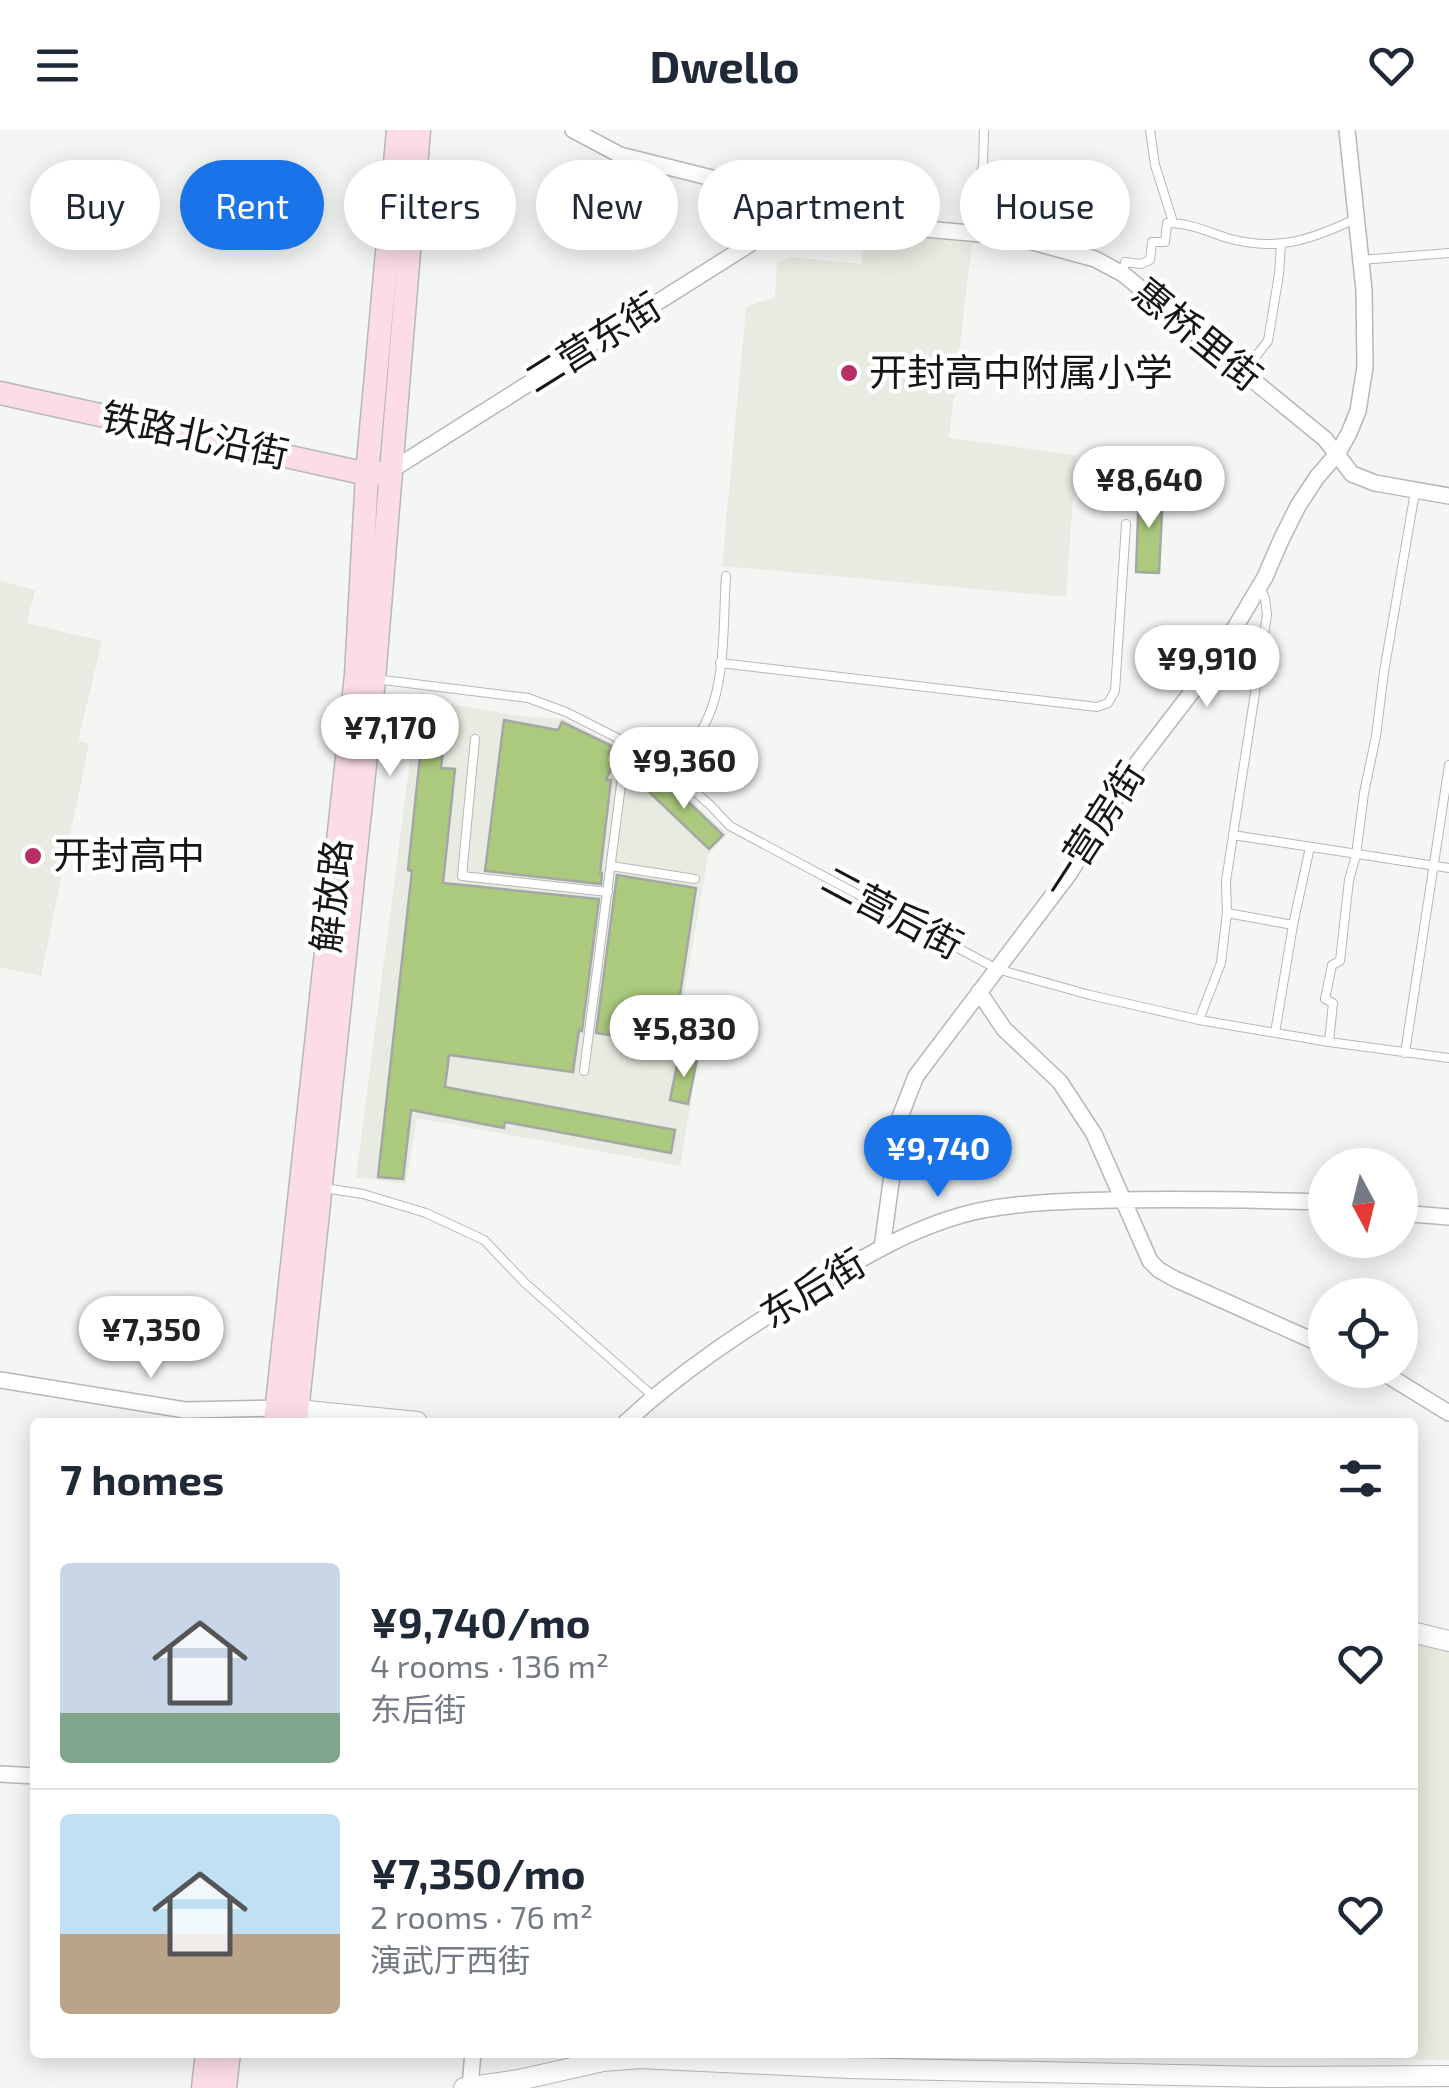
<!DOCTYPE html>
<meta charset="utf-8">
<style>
:root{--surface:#fff;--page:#f2f2f3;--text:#1f2937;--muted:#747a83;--line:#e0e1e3;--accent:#1a73e8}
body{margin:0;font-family:"Exo 2","Noto Sans SC",sans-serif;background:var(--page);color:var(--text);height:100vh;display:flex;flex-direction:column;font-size:38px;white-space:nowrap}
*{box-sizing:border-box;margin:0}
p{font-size:32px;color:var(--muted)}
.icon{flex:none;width:55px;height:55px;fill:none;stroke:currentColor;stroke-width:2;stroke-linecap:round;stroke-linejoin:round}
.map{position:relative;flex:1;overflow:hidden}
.sheet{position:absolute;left:30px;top:1288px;width:1388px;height:640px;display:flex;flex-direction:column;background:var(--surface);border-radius:10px;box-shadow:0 5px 25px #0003}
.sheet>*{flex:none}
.top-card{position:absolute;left:30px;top:30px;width:1390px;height:90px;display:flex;gap:20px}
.needle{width:65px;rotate:173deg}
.buttons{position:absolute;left:1308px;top:1018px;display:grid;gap:20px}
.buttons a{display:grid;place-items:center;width:110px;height:110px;border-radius:50%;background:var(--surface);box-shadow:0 5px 25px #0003;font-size:50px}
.price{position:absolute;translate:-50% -85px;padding:0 22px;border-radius:35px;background:#fff;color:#222;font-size:32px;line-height:65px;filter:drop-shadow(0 2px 5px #0008)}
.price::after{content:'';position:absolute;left:50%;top:60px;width:30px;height:22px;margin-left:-15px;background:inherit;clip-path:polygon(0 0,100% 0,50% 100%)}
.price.on{background:var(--accent);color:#fff}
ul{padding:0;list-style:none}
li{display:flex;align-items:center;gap:30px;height:250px;padding:0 30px}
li+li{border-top:2px solid var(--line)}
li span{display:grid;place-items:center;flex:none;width:280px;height:200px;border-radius:10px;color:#555}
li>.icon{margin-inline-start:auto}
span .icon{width:120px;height:120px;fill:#fffc;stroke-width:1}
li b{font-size:42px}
h2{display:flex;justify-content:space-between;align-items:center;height:120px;padding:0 30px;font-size:42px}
.pill{padding:0 35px;border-radius:45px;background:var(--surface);box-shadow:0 5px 25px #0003;font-size:35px;line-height:90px}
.pill.on{background:var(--accent);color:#fff}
header{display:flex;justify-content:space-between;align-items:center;height:130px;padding:0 30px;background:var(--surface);font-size:45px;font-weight:700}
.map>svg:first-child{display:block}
</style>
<header><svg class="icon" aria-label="menu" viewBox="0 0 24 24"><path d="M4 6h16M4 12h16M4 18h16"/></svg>Dwello<svg class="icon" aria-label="heart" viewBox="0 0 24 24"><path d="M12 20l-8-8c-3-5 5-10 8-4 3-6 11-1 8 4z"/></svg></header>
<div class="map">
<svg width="1449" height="1958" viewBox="0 0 1449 1958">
<rect width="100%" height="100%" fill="#f4f6f3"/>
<!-- built -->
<path fill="#e7ebe1" d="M865,100l107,13 -23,195 127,17 -10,142 -344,-31 24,-259 29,-10 2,-35 13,-5 71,7z
M0,451l35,9 -8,33 75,18 -24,100 11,3 -48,232 -41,-9z
M418,569l102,17 43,3 86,42 78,73 -19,21 -26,152 14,2 -7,43 10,2 -19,112 -263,-48 -11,66 -50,-7z
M1413,1510l36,9v411l-204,-3 -74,-4 241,-1z"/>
<!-- building -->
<path fill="#abca7d" stroke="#a5a7a4" stroke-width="2.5" d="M1139,359l24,1 -4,83 -23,-1z
M425,580l22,2 -6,56 14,1 -12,114 156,16 -17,132 -3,-1 -6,42 -124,-17 -4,32 230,43 -4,23 -166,-31 -1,6 -93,-18 -8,69 -25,-2 34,-306 -4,-1z
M504,590l54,10 4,-8 50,24 -4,7 9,4 -11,23h5l-11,93h2l-1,11 -116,-13z
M660,645l63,60 -14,14 -63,-60z
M617,745l79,13 -18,120 16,2 -5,36 -93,-13z
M679,925l18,4 -9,45 -18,-4z"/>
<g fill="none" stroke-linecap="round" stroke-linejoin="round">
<defs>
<path id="service" d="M1150,0l5,35 18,57
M971,103l3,-38 9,-29 1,-36
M1361,130l88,-7
M1123,144l2,-12 16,2 9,-4 2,-18h13l2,-19c19,-1 42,9 60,15 49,14 84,2 128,-19
M1243,242l25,-31 11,-67 2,-29
M720,533l377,44 11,-4 7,-12 11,-167
M375,549l153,19 38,14 87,44 56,48 21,22 267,143 93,26 109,25 130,22 120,16
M475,609l-13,137 146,16
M671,644c14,-18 29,-37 38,-59 17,-39 14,-96 17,-139
M1233,705l216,33
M611,736l84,13
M1227,783l66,12
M1199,890l22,-57 6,-50 -1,-32 41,-266 -2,-17 -5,-10
M1275,903l18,-108 17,-78
M1329,912l4,-39 -8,-4 7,-34 8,-4 9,-81 7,-25 8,-62 12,-57 8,-64 31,-180
M1405,923l44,-288
M584,941l38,-294 9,-32
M324,1058l39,6 63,19 58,27 41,43 129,114"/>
<path id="minor" d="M573,0l47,25 120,30 48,21 82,18 144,13 81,22 28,15 202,165 27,35 23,9 74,13
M390,341l379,-239 19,-26
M979,862l25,37 56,53 34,52 56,127 9,9 16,9 150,67
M1400,1083l49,4
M882,1118l18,-131 16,-41 153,-202 69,-112 76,-99 51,-86 17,-39 16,-32 19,-29 21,-24 11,-20 9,-22 7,-44 -1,-77 -17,-160
M1379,1240l70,43
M0,1250l185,30 98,-2
M626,1292c54,-50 115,-90 178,-129 56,-34 114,-70 179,-83 42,-8 86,-9 129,-10 71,-1 142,0 213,2
M0,1644l35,2
M470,1957l3,-35"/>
<path id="tertiary" d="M297,1280l120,12
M1412,1502l37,9
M464,1958l55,-8 84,-19 37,-3 209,10 417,9 183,-1"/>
<path id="secondary" d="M0,263l367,81 15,-1
M275,1292l81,-747 11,-201 31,-344
M296,1292l78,-743 45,-549
M203,1958l4,-36
M225,1958l4,-36"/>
</defs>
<!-- service casing -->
<use href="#service" stroke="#b6b8b5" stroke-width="10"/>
<!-- minor casing -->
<use href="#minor" stroke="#b6b8b5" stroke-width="18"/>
<!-- tertiary casing -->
<use href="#tertiary" stroke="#b6b8b5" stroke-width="22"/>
<!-- secondary casing -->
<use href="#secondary" stroke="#b6b8b5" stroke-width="25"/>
<!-- service -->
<use href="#service" stroke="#fff" stroke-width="8"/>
<!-- minor -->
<use href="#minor" stroke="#fff" stroke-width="15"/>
<!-- tertiary -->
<use href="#tertiary" stroke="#fff" stroke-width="20"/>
<!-- secondary -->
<use href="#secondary" stroke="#fcdde6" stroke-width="22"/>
</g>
<!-- markers -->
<g fill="#b92d66" stroke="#fff" stroke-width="4">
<circle cx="849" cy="243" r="10"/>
<circle cx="33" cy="726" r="10"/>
</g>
<g text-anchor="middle" stroke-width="9" stroke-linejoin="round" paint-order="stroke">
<!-- street labels -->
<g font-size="38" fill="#151615" stroke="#fff">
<text transform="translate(1197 205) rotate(39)" y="13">惠桥里街</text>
<text transform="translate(593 213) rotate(-32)" y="13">二营东街</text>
<text transform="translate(195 306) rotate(12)" y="13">铁路北沿街</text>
<text transform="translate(1094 700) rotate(-57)" y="13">一营房街</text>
<text transform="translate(332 766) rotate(-84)" y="13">解放路</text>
<text transform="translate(892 783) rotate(28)" y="13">二营后街</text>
<text transform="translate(813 1159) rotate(-31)" y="13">东后街</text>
</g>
<!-- poi labels -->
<g font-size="38" fill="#151615" stroke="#fff" text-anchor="start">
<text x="869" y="256">开封高中附属小学</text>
<text x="53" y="739">开封高中</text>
</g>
</g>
</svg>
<div class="buttons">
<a><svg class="needle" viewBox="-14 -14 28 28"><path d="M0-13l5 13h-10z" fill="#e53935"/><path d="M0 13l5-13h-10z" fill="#747a83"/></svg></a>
<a><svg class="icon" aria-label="locate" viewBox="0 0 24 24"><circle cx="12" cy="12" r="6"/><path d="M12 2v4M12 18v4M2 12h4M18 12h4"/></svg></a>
</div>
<b class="price" style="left:1149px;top:401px">¥8,640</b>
<b class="price" style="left:1207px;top:580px">¥9,910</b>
<b class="price" style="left:390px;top:649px">¥7,170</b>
<b class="price" style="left:684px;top:682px">¥9,360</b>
<b class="price" style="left:684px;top:950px">¥5,830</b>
<b class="price on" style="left:938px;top:1070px">¥9,740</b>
<b class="price" style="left:151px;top:1251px">¥7,350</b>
<div class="top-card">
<a class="pill">Buy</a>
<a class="pill on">Rent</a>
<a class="pill">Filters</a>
<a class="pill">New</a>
<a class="pill">Apartment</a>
<a class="pill">House</a>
</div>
<section class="sheet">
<h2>7 homes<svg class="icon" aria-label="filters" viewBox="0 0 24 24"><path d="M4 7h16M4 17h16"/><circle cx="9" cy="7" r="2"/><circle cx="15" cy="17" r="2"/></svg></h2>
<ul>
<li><span style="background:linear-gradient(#c9d6e8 75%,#7fa58c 0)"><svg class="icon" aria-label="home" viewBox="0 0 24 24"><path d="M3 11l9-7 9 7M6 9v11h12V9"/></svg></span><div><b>¥9,740/mo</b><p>4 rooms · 136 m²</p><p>东后街</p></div><svg class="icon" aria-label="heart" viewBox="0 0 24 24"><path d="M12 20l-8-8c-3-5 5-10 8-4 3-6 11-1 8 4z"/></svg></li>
<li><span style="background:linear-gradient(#bfe0f5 60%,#b9a48a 0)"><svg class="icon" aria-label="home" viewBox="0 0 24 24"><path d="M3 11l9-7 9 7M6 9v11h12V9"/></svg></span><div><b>¥7,350/mo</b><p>2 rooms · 76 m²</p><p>演武厅西街</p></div><svg class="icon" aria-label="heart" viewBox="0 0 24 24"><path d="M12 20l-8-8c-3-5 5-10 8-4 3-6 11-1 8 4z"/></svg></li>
</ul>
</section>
</div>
